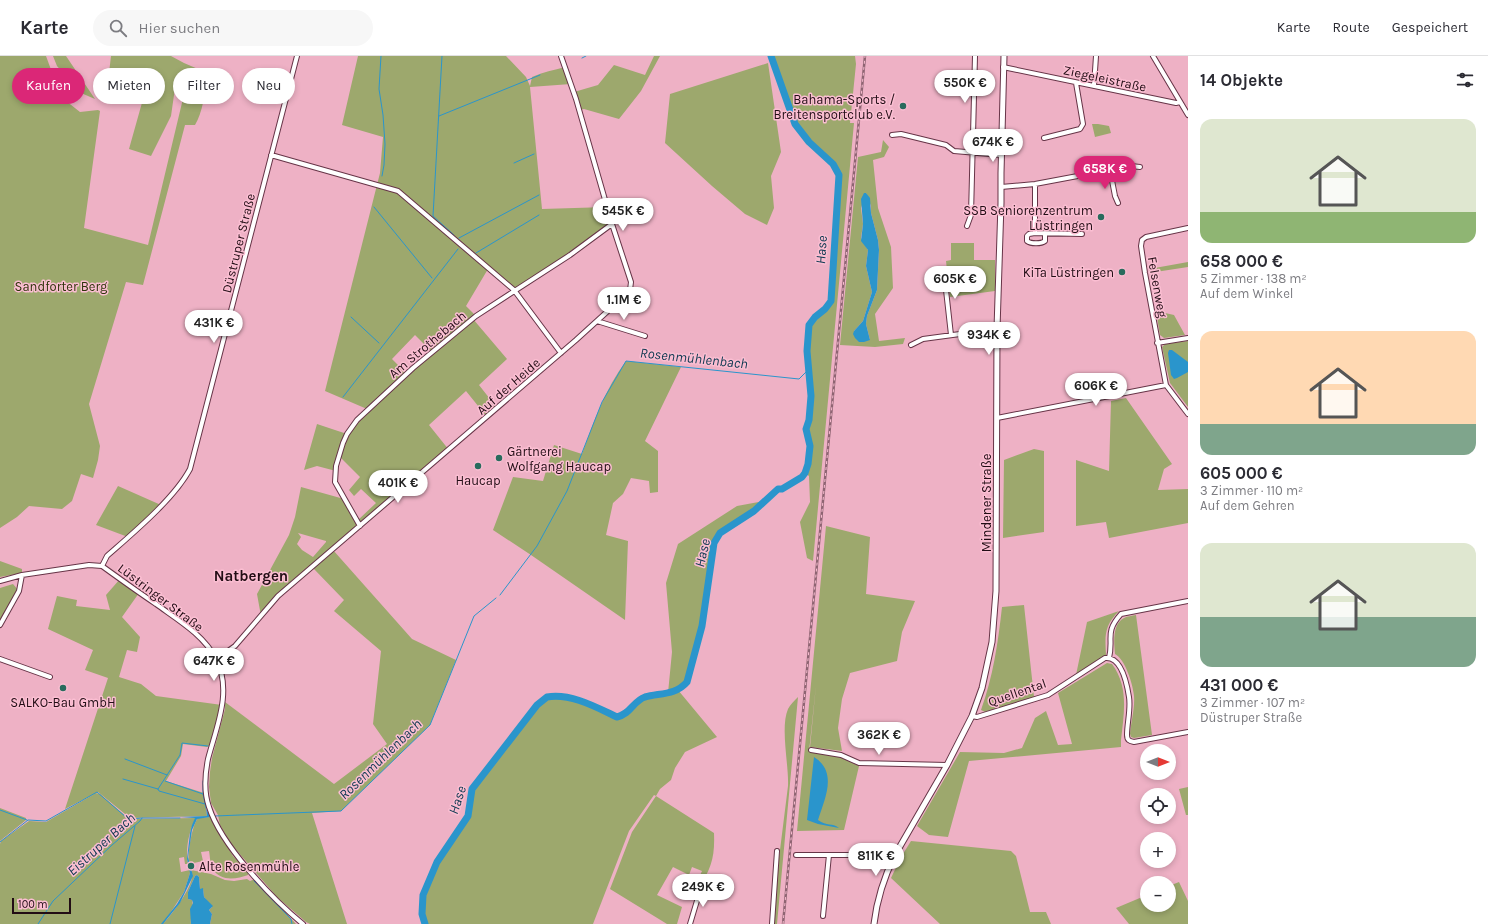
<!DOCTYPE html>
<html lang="de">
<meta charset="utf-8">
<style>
:root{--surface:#fff;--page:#f7f7f7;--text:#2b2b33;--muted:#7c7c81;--line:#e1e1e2;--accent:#db2777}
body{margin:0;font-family:Karla,sans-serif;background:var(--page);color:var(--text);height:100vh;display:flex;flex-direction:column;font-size:15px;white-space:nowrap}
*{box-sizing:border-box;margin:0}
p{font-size:13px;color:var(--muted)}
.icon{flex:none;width:22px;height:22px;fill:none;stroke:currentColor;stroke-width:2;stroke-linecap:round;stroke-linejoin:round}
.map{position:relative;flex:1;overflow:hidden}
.details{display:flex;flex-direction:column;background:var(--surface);width:300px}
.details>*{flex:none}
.guide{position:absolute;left:12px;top:12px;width:380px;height:36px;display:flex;gap:8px}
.needle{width:26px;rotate:90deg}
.buttons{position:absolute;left:1140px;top:688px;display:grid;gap:8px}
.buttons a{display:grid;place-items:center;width:36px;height:36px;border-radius:50%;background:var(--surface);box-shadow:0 2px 6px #0003;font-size:20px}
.scale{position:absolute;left:12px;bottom:10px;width:59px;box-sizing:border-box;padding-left:4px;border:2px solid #220d15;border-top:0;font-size:11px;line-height:14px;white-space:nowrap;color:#220d15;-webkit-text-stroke:3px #fbbed2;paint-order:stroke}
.price{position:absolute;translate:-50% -34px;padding:0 9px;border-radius:14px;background:#fff;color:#222;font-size:13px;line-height:26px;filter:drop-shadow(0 1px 2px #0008)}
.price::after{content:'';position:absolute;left:50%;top:24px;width:12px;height:9px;margin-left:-6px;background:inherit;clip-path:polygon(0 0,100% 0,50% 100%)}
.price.selected{background:var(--accent);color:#fff}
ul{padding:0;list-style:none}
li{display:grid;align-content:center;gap:8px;height:212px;padding:0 12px}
li span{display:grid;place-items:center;height:124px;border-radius:12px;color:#555}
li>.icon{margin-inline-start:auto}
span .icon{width:72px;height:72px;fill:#fffc;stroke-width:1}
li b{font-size:17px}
h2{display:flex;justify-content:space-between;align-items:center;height:48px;padding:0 12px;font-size:17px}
.chip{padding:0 14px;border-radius:18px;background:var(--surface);box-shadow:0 2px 6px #0003;font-size:14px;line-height:36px}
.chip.selected{background:var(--accent);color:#fff}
header{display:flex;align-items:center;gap:24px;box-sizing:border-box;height:56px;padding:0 20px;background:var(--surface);border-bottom:1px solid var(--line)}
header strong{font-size:19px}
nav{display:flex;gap:22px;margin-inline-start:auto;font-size:14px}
.search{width:280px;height:36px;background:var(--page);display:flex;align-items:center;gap:10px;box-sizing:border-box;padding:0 14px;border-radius:22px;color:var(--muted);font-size:15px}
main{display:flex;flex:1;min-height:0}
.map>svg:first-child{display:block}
</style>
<header>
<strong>Karte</strong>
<div class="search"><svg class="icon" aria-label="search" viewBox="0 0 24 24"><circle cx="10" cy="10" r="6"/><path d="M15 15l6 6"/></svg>Hier suchen</div>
<nav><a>Karte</a><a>Route</a><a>Gespeichert</a></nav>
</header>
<main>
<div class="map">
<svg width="1188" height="868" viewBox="0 0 1188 868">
<rect width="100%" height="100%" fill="#eeb1c5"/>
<!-- green -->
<path fill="#9da86d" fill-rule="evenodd" d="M0,0h46l15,41 19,15 18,-2 2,1 -16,117 64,17 38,-159 -10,-5 -5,35 -20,40 -22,-7 16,-57 -38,-2 4,-34h60l13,7 21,9c1,17 -1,37 -10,53h-10l-42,160 -17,-3 -37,122 11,42 -2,14 -5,18 -12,-4 -9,27 -10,8 -33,-3 -12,11 -17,11z
M53,0h13l29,43 -14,-6 -24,-27z
M358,0h148l20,21 4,9 2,-9c11,-5 22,-7 33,-10l6,17 -41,3 12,122 65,-2 5,17 -42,31 -56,35 -26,-21 -22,37 10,10 -3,3 34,40 -28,26 18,23 -10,9 -21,-26 -37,34 20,25 -116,100 79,89 44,21 -26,65 -89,86 -29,2 35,111h-37l-4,-2 -29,-25 -46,-53 -11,-19 -2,-10 -7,-12 -2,-16 1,-15 2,-14 13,-49v-7l109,82 53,-40 -14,-20 8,-73 -47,-40 10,-11 -31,-32 -35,28 -17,20 -4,-22 32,-59 6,-18 6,-30 43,12 13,22 19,-18 -15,-14 -7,7 -5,-6 11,-13 -21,-21 -3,15 -19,-5 -13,4 13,-46 30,10 20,-25 -42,-18 55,-218 3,-36 -41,-12zM415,279l17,17 -25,22 -15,-15zM298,477l28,8v1l-13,15 -11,-7 -5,-6 4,-7z
M654,0h6l-19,35 -22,28 -35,-10 -5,1 -5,-18 24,-7 16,-20 31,10z
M771,0h84l1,8 -6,59h4l-41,438 -6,-3 -7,-36 10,-20 -1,-26 -4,-3 3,-9 2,-18 -4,-17 3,-9 2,-24 -4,-45 2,-26 6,-8 10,-8 6,-8 8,-126 -6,-11 -24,-22 -13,-16z
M768,7l13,89 -10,24 3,32 -7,17 -22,-11 -33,-28 -47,-43 5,-49z
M1092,68h6l11,2 2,7 -16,4z
M883,84l6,7 -5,10 -11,3 5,48 13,39 2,41 -18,26 4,27 26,-3 -2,6 -28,3 -35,-2 18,-188 23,-5zM866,137l5,13v7l7,27 1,10 -2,40 -10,26 -1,8 4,16 -16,-9 9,-10 9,-29 -6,-26 2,-16 -7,-12 2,-14 -2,-16z
M951,187h23v17h21v31l-45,6 -4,-36 5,-1z
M1188,206v5l-39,6v-4z
M1156,255l18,4 11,20 -21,3 -4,-3z
M1188,285v66l-18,-24 -8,-36 3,-3z
M626,305l55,6 -36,74 13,10v41l-8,1 -1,-12 -18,-3 -8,16 -10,9 -7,32 22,6 -3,79 -94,-65 -38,-25 20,-53 30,4 11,-36 28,9c12,-33 23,-65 44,-93z
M1126,342l46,66 -8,5 -6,21 30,-1v34l-79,15 -3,-16 -30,4v-66l33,11 2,-70z
M1034,393l10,2v81l-41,6 1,-78z
M118,430l43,19 -33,32 -32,-12z
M764,445c-14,17 -40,22 -50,42l-12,83 -15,56 -9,8 39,47 -32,15 -10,16 -4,12 -11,9 -4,7 58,37c1,25 -3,35 -15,55l-4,-2 7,-15 -10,-4 -3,8 -16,-8 -16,28 25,12 -5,17h-10l-57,-35 22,-57 24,-36 -2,-1 -25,36 -36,93h-168l-3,-10 1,-19 13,-30 32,-49 4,-27 65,-84 10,-8c24,-4 49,10 70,20 10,-2 13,-10 20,-16 8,-6 21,-6 31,-8l4,-41 -6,-69 12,-39 59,-38z
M826,470l44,11 -4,57 49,7 -13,31 -5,29 -47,12 -8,26 -4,29 4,23 -32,-4 6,-62 -7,67 31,5 19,9 -15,64 -47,1z
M0,505l22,8v4l-22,4z
M120,523l19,14 -17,24 18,20 -3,15 -10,-2 -8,27 22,7 15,12 66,9 -9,38 -6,4 -24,-3 -2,12 -15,25 38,12 3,23 -77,2 -32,-26 -33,17 43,-131 -23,-8 8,-20 -45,-21 9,-33 20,4 -1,6 34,4 -4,-15z
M13,528l6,7 -19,34v-37z
M1024,549l10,92 -49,15 -4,-2c12,-33 17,-67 21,-103z
M1119,555c-15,15 -14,24 -13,44l-30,20 11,-53z
M1136,559l16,120 -18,3 -3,-1 -1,-3c1,-12 5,-26 4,-38 -1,-12 -9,-37 -19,-42 -1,-11 -3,-30 9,-36 3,-2 8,-2 12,-3z
M1107,607l5,1c17,23 12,49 9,76l-10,1 10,-1v7l-152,14 -21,76 -19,-2 -12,-9 43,-74 44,1 18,-5 13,-30 11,-7 12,34 14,-1 -14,-51z
M798,641l-21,227h-4l3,-42 12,-96c1,-21 -8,-58 0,-77 2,-4 6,-8 10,-12z
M1188,731v28h-2l-7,-26z
M96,737l4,1 29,25 67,-1c-7,12 -11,32 -8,46h-3l-1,-7 -5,1 2,14 9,-2v3l-6,19 -21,32h-163v-80l1,-3 28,-20 17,1z
M0,752l26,10v2l-26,21z
M210,761l23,39 15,16v3c-11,4 -28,7 -35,-6 -3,-4 -3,-13 -4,-18l-8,1 2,9 -14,3c-2,-9 3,-39 9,-46z
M911,785l100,10 5,5 14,56h16l5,12h-111l-49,-46 10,-21z
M191,814l20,4 14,6 9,1 13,-2 3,2 5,-2 41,45h-86l2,-10 -3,-4 3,-3 -8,-10 -1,-8h-3l-1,-12 -2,-2 -2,1 -7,16v7l4,1c2,7 -2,16 -1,24h-28c8,-9 35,-42 28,-54z
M1179,826l9,19v23h-59l-13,-16 31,-13v10h22v-19z"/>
<!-- water -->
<path fill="#2a95cc" d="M864,137h2l4,5 1,15 7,27 1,10 -2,40 -10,26 -1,8 4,16 -6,2h-5l-4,-4 -2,-4 1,-3 9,-10 9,-29 -6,-26 2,-16 -7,-9 2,-17 -2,-25z
M1169,294h3l16,12v10l-11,6 -3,1 -3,-4 -3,-22z
M814,701c24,15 11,41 4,63 9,7 14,2 21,8l-21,-4 -11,-4z
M206,752l4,9 -13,2 -5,11 -4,27 5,19 -13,27 -17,21h-2l16,-20 7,-12 6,-19 -3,-14 3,-26 2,-8 3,-7 -16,-1 28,-1z
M197,819l2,2 1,12 3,-1 1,9 9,9 -4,4 3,4 -2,10h-19l-1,-15 3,-6 -1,-3 -4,-1v-7l7,-16z"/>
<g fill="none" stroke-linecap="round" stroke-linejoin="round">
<!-- stream -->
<path stroke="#2a95cc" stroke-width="1" d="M381,0l-2,33 4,26 2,29 -1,21 -2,11
M442,0l-9,160 21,19
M582,2l4,-2
M439,60l101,-41
M514,107l20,-9
M374,151l58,71
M459,182l80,-43
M457,183l20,17
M476,197l63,-38
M351,261l28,26
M343,341l115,-148
M500,539l37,-49 30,-55 35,-89 24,-41 173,18 9,-9
M125,703l42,16
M123,723l35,10 1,2 46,13
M165,725l38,13 3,14
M203,725v13
M158,733l22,-34 2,-12 26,3
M0,754l27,10
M215,760l126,-5 89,-86 44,-109 22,-18
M0,786l28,-22 18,1 51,-29 30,26 3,1 12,-1
M254,825l37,38 1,5
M38,868l15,-23 59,-56 28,-24 2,-3h38
M110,868l25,-98"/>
<!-- river -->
<path stroke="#2a95cc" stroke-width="7" d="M425,868l-3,-10 1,-19 14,-33 31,-46 4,-27 65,-84 10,-8c24,-4 49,10 70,20 14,-3 16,-16 28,-20 15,-4 31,-2 42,-15l15,-56 12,-83 6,-10 34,-22 24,-22h4l20,-12 3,-4 3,-9 2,-18 -4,-17 3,-9 2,-24 -4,-45 2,-26 6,-8 10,-8 6,-8 8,-126 -6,-11 -24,-22 -14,-18 -24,-68"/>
<defs>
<path id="minor" d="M1153,0l35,59
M1003,11l173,36 4,-1
M1094,30l2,-30
M892,79l9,-1 45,11 8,6 47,4
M1044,82l36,-9 3,-5 -7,-41
M271,99l127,36 116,99 47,63
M1110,114l5,26 3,7
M1001,131l34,-3 96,-18 9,1
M967,170l4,-11 4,-159
M1035,177v-49
M1045,177v8c-4,3 -14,3 -18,0v-5l2,-2 6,-1 47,1
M940,215l5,10 6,54
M597,265l48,15
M1157,287l31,-5
M911,289l12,-6 74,-10
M1166,329l-21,-112 -4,-27 1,-6 4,-3 42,-9
M997,362l169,-33 22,29
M360,470l-25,-44 1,-16 7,-23 4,-9 10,-14 56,-52 63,-52 94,-61 42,-31
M102,510l5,-10c26,-23 67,-57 83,-87l107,-413
M0,525l22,-6 67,-10 13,1c18,13 36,26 54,38 22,16 48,31 60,55 17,32 0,69 -8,100 -3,15 -4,34 1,48 12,38 63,92 94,117
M0,569l19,-34 3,-16
M1109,602c5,-20 -5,-25 12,-44l67,-13
M0,603l50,18
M217,603l18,-13 43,-50 298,-256 33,-30 18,-14 3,-6 1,-8 -19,-58 -36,-125 -15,-43
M972,660l5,1 71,-22 57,-37c17,-2 22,26 24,39 2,12 -2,26 -2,38 0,5 2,6 7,7l54,-10
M811,694l30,5 18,8 88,2
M796,799h99
M823,860l6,-61
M690,868l9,-30 5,-10
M772,868l5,-73"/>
<path id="major" d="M874,868c3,-25 10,-47 21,-69l52,-90 25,-49 10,-28 10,-46 4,-51 1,-262 4,-126v-30l3,-117"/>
</defs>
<!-- minor casing -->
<use href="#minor" stroke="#663447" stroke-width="6"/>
<!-- major casing -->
<use href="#major" stroke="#663447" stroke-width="7"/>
<!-- minor -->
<use href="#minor" stroke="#fff" stroke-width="4"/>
<!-- major -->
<use href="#major" stroke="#fff" stroke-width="5"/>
<defs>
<path id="rail" d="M783,868l82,-868"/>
</defs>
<!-- rail casing -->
<use href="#rail" stroke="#8e6472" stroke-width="2.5"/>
<!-- rail -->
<use href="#rail" stroke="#fbbed2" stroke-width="1" stroke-dasharray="3" stroke-linecap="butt"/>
</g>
<!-- markers -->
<g fill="#286b5d" stroke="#fbbed2" stroke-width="1.5">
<circle cx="903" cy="50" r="4"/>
<circle cx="1101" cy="161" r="4"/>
<circle cx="1122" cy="216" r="4"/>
<circle cx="499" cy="402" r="4"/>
<circle cx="478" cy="410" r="4"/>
<circle cx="63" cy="632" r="4"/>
<circle cx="191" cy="810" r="4"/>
</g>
<g text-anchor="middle" stroke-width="3" stroke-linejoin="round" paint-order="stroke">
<!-- street labels -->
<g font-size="13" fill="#220d15" stroke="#fbbed2">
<text transform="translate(1105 22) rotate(12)" y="5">Ziegeleistraße</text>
<text transform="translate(238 187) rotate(-76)" y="5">Düstruper Straße</text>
<text transform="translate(1158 231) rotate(80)" y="5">Felsenweg</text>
<text transform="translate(427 288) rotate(-40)" y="5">Am Strothebach</text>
<text transform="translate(508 330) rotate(-41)" y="5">Auf der Heide</text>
<text transform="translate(986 447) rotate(-90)" y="5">Mindener Straße</text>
<text transform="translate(161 541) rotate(37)" y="5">Lüstringer Straße</text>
<text transform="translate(1017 636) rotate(-19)" y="5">Quellental</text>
</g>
<!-- poi labels -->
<g font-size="13" fill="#220d15" stroke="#fbbed2" text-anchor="end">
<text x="895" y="48">Bahama-Sports /<tspan x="895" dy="15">Breitensportclub e.V.</tspan></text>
<text x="1093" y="159">SSB Seniorenzentrum<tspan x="1093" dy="15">Lüstringen</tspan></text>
<text x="1114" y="221">KiTa Lüstringen</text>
<text x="507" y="400" text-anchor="start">Gärtnerei<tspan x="507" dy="15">Wolfgang Haucap</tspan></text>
<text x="478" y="429" text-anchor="middle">Haucap</text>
<text x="63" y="651" text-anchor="middle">SALKO-Bau GmbH</text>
<text x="199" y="815" text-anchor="start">Alte Rosenmühle</text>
</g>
<!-- park labels -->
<g font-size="13" fill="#2e340a" stroke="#fbbed2">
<text x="61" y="235">Sandforter Berg</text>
</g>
<!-- water labels -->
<g font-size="14" font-style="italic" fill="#0d3850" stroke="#fbbed2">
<text transform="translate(821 194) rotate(-86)" y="5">Hase</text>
<text transform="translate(694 302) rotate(6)" y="5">Rosenmühlenbach</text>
<text transform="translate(702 497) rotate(-77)" y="5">Hase</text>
<text transform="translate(380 703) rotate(-44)" y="5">Rosenmühlenbach</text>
<text transform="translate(457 744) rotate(-72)" y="5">Hase</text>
<text transform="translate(101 788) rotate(-42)" y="5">Eistruper Bach</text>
</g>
<!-- quarter labels -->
<g font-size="15" font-weight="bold" fill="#220d15" stroke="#fbbed2">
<text x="251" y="525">Natbergen</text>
</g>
</g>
</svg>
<div class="buttons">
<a><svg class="needle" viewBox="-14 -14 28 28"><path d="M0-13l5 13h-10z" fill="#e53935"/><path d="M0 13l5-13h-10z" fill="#7c7c81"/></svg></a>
<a><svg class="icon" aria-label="locate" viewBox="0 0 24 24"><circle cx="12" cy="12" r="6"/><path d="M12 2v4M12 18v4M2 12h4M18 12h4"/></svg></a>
<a>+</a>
<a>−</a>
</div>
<div class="scale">100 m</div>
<b class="price" style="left:965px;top:48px">550K €</b>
<b class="price" style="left:993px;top:107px">674K €</b>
<b class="price selected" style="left:1105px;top:134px">658K €</b>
<b class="price" style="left:623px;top:176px">545K €</b>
<b class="price" style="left:955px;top:244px">605K €</b>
<b class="price" style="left:624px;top:265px">1.1M €</b>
<b class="price" style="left:214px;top:288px">431K €</b>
<b class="price" style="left:989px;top:300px">934K €</b>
<b class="price" style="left:1096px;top:351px">606K €</b>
<b class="price" style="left:398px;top:448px">401K €</b>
<b class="price" style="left:214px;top:626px">647K €</b>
<b class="price" style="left:879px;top:700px">362K €</b>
<b class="price" style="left:876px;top:821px">811K €</b>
<b class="price" style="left:703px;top:852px">249K €</b>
<div class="guide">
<a class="chip selected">Kaufen</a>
<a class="chip">Mieten</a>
<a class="chip">Filter</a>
<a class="chip">Neu</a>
</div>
</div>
<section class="details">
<h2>14 Objekte<svg class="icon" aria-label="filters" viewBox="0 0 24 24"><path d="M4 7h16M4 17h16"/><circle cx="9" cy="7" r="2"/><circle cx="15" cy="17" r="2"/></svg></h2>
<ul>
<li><span style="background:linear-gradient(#dfe7d0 75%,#8fb573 0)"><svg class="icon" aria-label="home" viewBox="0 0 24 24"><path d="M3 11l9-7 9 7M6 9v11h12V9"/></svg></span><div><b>658 000 €</b><p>5 Zimmer · 138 m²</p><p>Auf dem Winkel</p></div></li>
<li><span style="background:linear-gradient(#ffd9b3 75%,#7fa58c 0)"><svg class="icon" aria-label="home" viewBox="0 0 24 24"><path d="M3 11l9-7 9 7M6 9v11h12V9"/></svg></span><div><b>605 000 €</b><p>3 Zimmer · 110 m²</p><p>Auf dem Gehren</p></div></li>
<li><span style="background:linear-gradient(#dfe7d0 60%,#7fa58c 0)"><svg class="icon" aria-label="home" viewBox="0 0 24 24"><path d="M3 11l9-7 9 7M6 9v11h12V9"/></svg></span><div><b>431 000 €</b><p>3 Zimmer · 107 m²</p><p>Düstruper Straße</p></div></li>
</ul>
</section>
</main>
